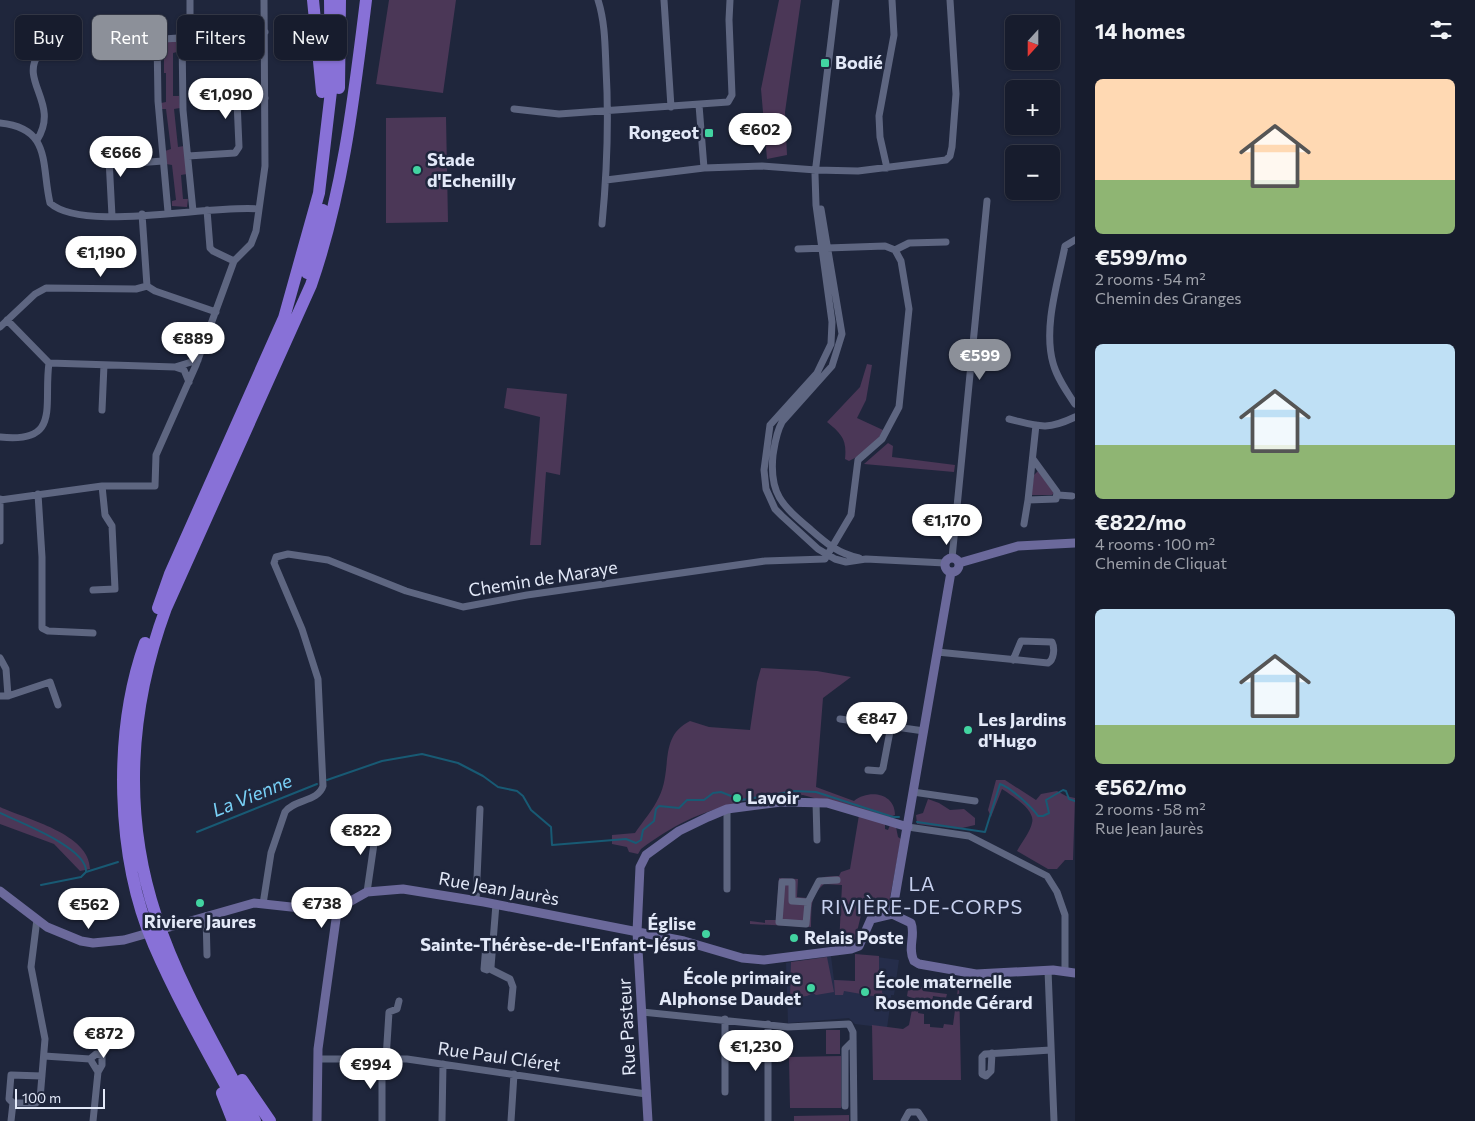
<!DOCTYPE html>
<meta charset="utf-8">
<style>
:root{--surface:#171c2d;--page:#242939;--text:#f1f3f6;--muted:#9ea1aa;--line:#363a49;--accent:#8c9099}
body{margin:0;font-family:Commissioner,sans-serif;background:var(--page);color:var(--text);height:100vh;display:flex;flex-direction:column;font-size:19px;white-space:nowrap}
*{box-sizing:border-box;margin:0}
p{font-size:16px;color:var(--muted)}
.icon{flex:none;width:28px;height:28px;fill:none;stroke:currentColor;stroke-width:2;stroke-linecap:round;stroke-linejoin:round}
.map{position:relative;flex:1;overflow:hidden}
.sheet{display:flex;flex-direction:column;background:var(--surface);width:400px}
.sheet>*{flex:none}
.hud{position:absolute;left:15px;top:15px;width:475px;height:45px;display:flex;gap:10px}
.needle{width:32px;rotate:201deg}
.tools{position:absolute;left:1005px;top:15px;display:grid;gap:10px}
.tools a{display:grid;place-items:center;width:55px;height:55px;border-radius:8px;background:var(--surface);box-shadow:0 1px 4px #0004,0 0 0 1px var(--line);font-size:25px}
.scale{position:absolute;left:15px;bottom:12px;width:90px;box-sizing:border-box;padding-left:5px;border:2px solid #e3e9f8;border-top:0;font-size:14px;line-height:18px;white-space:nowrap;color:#e3e9f8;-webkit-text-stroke:4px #1f263c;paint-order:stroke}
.price{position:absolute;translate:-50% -42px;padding:0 11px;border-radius:18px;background:#fff;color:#222;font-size:16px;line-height:32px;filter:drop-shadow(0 1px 2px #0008)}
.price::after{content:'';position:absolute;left:50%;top:30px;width:15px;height:11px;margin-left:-8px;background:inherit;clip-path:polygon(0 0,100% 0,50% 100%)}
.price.current{background:var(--accent);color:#fff}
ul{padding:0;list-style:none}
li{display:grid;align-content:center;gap:10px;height:265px;padding:0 20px}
li span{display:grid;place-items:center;height:155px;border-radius:8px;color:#555}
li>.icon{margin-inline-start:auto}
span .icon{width:90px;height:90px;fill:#fffc;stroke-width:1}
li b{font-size:21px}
h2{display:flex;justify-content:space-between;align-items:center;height:60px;padding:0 20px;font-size:21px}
.pill{padding:0 18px;border-radius:8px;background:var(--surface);box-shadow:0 1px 4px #0004,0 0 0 1px var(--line);font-size:18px;line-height:45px}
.pill.current{background:var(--accent);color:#fff}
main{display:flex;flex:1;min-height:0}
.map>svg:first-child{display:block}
</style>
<main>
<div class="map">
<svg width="1075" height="1121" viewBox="0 0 1075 1121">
<rect width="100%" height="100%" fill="#1f263c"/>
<!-- built -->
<path fill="#252d4a" d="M855,954l44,6 -5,35h-3l1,12h-2l-3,21 -32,-4 -6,-6 -61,5 -2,-60 45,-7 3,24 21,1z"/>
<!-- green -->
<path fill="#4b3757" d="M389,0h67l-13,93 -67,-9z
M779,0h22l-16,112 2,43 -20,4 -6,-70z
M165,42h11l1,10 -4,1v43h6l1,12 -6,1 4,38 6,-1 3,28 -6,1 2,24h5l-1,8 -15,-1v-5l4,-1 -4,-35 -6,-1 -1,-13 6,-2 -5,-40h-5v-6l5,-1v-29h-2v-19h-2v-10z
M446,117l2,105 -62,1v-105z
M867,364l5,1 -6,35 -9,18 26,12c-5,13 -21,25 -34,31l-4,-2c2,-19 -3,-25 -18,-37l33,-35z
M507,388l60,6 -7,81 -14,-3 -5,73h-11l10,-128 -36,-9z
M888,443l5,3 -1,11 63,8 -1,7 -90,-8z
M1038,471l16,22 -2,2h-21l3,-20z
M761,668l56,3 34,6 -28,21 -7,89 38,14c15,-12 41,-8 41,14l-8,3 -84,-23 -60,6 -2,-4 -6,-3 -2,4 7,3 -1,3c-36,5 -70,24 -98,45l-3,5 -9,-2 -2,-5 -15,-3v-9l23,-2c8,-12 18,-23 24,-36 14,-28 -1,-60 31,-76l19,6 41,3 7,-48z
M996,780h9l31,20 5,-6 16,-3 9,5 9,2 -2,62h-8l-8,9h-9l-31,-18c5,-9 13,-19 15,-28 4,-13 -21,-28 -30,-34l-11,28 -3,-7z
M928,799l11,4 11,7 14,-1 11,9v7l-17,4 -41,-5 -1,-9 7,-2z
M0,807c26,12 90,27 90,62l-10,2 -26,-27 -54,-20z
M859,815l26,9v5l3,1 2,-5 6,2 2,10 3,2 -12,64 -9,6 -18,2 -7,29 -16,5 3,-60 -18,-1c-15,13 -12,24 -13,43l-61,-3v-3l15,2v-3h11l3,-42 19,1 -1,18 10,1c10,-19 9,-22 32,-22l2,-4 9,-3z
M855,954l24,2v18l5,1 -2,18 2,1v4l-40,-7 -1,4h-8l-1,-15 21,1z
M827,957l7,35 -18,3 -3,-2 -6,3 -17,2 1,-36z
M959,980l2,100h-88l-1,-55 31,4 6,-4 5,-26 -7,-3 1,-6 14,-3 1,4 24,3 -1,4 -13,-2 -1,9 -13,2 -1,6 6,1v10h6v3l13,1 1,-4 9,1z
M826,1030h14v24h-14z
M841,1056v52h-51l-1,-51z
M849,1115v6h-55v-5z"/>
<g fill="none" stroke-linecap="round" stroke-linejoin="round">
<!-- stream -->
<path stroke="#185a74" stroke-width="2" d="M327,780l55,-19 40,-7 36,9 25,13 15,11 19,4 6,5 8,14 20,17 1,18 74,-6 10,4 5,-3 2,-10 11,-9 2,-12 3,-3 20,2 8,-8h17l9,-7 8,-1 20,8 54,-9 21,1 77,25h6
M0,813c19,9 88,35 86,59
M917,822l68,10 15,-48c10,3 32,23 38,32h5l6,-3 -3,-13 17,-10 3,1 3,8 6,2
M197,832l120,-48
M41,885l40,-8 5,-5 32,-10"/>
<!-- street -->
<path stroke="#5e6681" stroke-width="7" d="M190,0v19l-8,18 1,73 10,101
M598,0c7,22 7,44 8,68 3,52 1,104 -4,156
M664,0l7,107
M836,0l-21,174 1,31 16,117 -1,22 -14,29 -47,52 -6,45 2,19 9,20 7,7 36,33 17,10 11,3 20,-3 79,4
M157,38l1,63 10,111
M107,43l158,-11
M699,105l5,63
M514,109l45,5 169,-12 4,-7 -3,-75 1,-20
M0,123c52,5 41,42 50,80 33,30 161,1 209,6
M37,140c23,-36 -17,-58 1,-85l12,-4
M108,140l4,76
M188,156l47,-3 4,-6 -2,-46 28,-3
M109,165l54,-4
M887,168l-7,-31 -1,-21 15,-81 -2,-35
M606,180l98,-12 58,-2 54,4 42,1 88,-11 4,-4 2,-9 4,-53 -6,-94
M821,209l21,125 -10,32 -50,56c-6,11 -7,21 -9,33 -4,39 9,50 37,74 16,14 27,24 49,29
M207,210l3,38 3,3 21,10
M142,214l5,72
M1075,240l-10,6c-7,36 -22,81 -12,117 4,15 14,29 22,41
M798,249l87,-3 10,4 14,-7 37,-1
M0,327l35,-33 11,-6 90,1 11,-3 8,5 61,21
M49,363l126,4 23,-7
M175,367l9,3 5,12
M102,410l2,-45
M1009,419c29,7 37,12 66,-2
M0,437c62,7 43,-32 49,-74l-42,-43
M1033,459l24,33 -1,7 -28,1 8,-75
M38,494l4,63v71l6,3 45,2
M1058,495l14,1
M0,500l102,-14h53l1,-31 40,-90 38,-104 17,-17 5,-13 9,-65 -1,-166
M1024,524l4,-24
M0,541v-42
M952,558l35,-357
M93,590l22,-1 -3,-63 -7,-11 -3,-29
M937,652l111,11c6,-3 7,-15 4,-21l-31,-1 -8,19
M0,658l6,11 2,27
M0,696h8l42,-14 8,23
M840,719l84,12
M868,770l13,1 2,-3 8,-42
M913,792l62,9
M816,802l1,38
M908,827l61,9 78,40 10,16 8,23v56
M727,889v-80
M367,892l10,-69
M476,901l4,-92
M808,902l-16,-1v-19h-10l-3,40 27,2 2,-22 11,-21 18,-1
M263,904l8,-51 14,-41c9,-13 33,-10 38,-26l-5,-107 -16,-50 -28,-66 2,-6 12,-3 40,6 78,31 57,16 64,-12 238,-34 60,-2 26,-44 7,-55 24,-21 17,-32 10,-98 -8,-48 -6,-11
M496,904l-5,63 1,3 18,9 3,8 -2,21
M206,916l1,39
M491,967l-4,3 -3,-1 2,-24 6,-4
M1048,970l6,151
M642,1012l146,15 61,-3 4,8 1,89
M725,1019v73
M768,1024v97
M992,1053l-1,18 -5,5 -4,-2v-17l3,-3 66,-4
M44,1056l46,3 8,13 -5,49
M90,1059l6,-5 6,1v10l-4,7
M318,1059h89l239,35
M386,1059l3,-47 8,-3 2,-8
M13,1103h23l4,-4 5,-60 -14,-72 6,-48
M845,1106v-57l8,-8
M11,1121l2,-18 -4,-4 2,-24 31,1
M382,1121v-63
M442,1121l1,-57
M511,1121l3,-47
M904,1121l5,-9h9l6,9"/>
<!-- secondary -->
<path stroke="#6b699b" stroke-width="9" d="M945 565a7 7 0 1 1 14 0a7 7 0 1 1-14 0Z
M959,563l59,-17 57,-3
M0,891l47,36 34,14 12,2 31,-3 130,-37 83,9
M892,914l59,-342
M317,1121l1,-72 19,-137 5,-6 25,-14 36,-3 81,13 200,39 58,17 22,2 87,-11 8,-3 12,-27 21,-5 19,9c5,12 -4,25 3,38l5,3 57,10 77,-4 22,3
M648,1121l-11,-189 3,-65 6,-12 33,-24 29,-14 19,-8 54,-7 46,1 81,24"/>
<!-- highway -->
<path stroke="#8871d7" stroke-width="12" d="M313,0l9,92
M339,88l1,-88
M307,273l16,-63
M158,608l12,-34 114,-256 35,-125 12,-102 -1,-91
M145,643c-32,90 -29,214 9,302 26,60 60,118 91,176
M242,1080l28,41
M222,1093l11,28
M255,1121c-34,-66 -76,-134 -99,-205 -34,-102 -27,-208 10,-308l145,-323c32,-92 43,-188 55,-285"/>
</g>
<!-- markers -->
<g fill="#42d4a1" stroke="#1f263c" stroke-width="2">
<rect x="820" y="58" width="10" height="10" rx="2.5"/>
<rect x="704" y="128" width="10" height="10" rx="2.5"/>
<circle cx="417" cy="170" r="5"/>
<circle cx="968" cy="730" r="5"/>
<circle cx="737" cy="798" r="5"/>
<circle cx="200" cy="903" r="5"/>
<circle cx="706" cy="934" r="5"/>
<circle cx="794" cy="938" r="5"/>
<circle cx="811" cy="988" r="5"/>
<circle cx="865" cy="992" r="5"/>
</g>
<g text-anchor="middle" stroke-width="5" stroke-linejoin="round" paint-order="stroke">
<!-- poi labels -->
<g font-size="18" font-weight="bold" fill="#e3e9f8" stroke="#1f263c" text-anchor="start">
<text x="835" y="69">Bodié</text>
<text x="699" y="139" text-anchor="end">Rongeot</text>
<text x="427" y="166">Stade<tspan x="427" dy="21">d'Echenilly</tspan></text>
<text x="978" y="726">Les Jardins<tspan x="978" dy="21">d'Hugo</tspan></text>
<text x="747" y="804">Lavoir</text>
<text x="200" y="928" text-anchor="middle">Riviere Jaures</text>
<text x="696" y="930" text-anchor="end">Église<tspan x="696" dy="21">Sainte-Thérèse-de-l'Enfant-Jésus</tspan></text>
<text x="804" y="944">Relais Poste</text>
<text x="801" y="984" text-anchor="end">École primaire<tspan x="801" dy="21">Alphonse Daudet</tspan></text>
<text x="875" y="988">École maternelle<tspan x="875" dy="21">Rosemonde Gérard</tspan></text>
</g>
<!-- street labels -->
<g font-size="18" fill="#e3e9f8" stroke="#1f263c">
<text transform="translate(543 579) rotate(-9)" y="6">Chemin de Maraye</text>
<text transform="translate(499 889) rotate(10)" y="6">Rue Jean Jaurès</text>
<text transform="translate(627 1027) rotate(-93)" y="6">Rue Pasteur</text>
<text transform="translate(499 1057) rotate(8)" y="6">Rue Paul Cléret</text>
</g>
<!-- water labels -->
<g font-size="19" font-style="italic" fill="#79d1f7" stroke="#1f263c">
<text transform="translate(252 795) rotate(-22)" y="7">La Vienne</text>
</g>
<!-- quarter labels -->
<g font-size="20" letter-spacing="1" fill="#c7d1ef" stroke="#1f263c">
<text x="922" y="891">LA<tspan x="922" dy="23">RIVIÈRE-DE-CORPS</tspan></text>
</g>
</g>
</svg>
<div class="tools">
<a><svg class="needle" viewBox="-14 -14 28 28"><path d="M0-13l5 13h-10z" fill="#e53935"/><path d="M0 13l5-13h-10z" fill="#9ea1aa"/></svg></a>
<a>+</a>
<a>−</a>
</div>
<div class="scale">100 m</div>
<b class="price" style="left:226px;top:120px">€1,090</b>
<b class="price" style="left:760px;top:155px">€602</b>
<b class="price" style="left:121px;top:178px">€666</b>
<b class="price" style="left:101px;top:278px">€1,190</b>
<b class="price" style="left:193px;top:364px">€889</b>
<b class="price current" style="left:980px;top:381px">€599</b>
<b class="price" style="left:947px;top:546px">€1,170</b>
<b class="price" style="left:877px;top:744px">€847</b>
<b class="price" style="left:361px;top:856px">€822</b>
<b class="price" style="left:322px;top:929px">€738</b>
<b class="price" style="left:89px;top:930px">€562</b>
<b class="price" style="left:104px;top:1059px">€872</b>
<b class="price" style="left:756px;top:1072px">€1,230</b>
<b class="price" style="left:371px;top:1090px">€994</b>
<div class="hud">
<a class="pill">Buy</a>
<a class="pill current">Rent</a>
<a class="pill">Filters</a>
<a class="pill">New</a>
</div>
</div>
<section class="sheet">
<h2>14 homes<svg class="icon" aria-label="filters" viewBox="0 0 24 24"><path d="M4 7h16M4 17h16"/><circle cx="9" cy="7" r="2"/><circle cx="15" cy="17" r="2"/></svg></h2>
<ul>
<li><span style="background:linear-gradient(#ffd9b3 65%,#8fb573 0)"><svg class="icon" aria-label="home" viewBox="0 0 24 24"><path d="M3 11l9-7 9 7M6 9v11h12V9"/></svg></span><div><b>€599/mo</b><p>2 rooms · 54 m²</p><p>Chemin des Granges</p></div></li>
<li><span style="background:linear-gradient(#bfe0f5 65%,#8fb573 0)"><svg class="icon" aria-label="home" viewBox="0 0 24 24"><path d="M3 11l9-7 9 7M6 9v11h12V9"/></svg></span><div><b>€822/mo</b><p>4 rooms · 100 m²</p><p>Chemin de Cliquat</p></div></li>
<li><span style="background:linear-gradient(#bfe0f5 75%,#8fb573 0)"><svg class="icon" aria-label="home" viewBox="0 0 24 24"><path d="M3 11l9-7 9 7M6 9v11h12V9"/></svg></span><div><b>€562/mo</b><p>2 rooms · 58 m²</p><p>Rue Jean Jaurès</p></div></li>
</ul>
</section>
</main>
